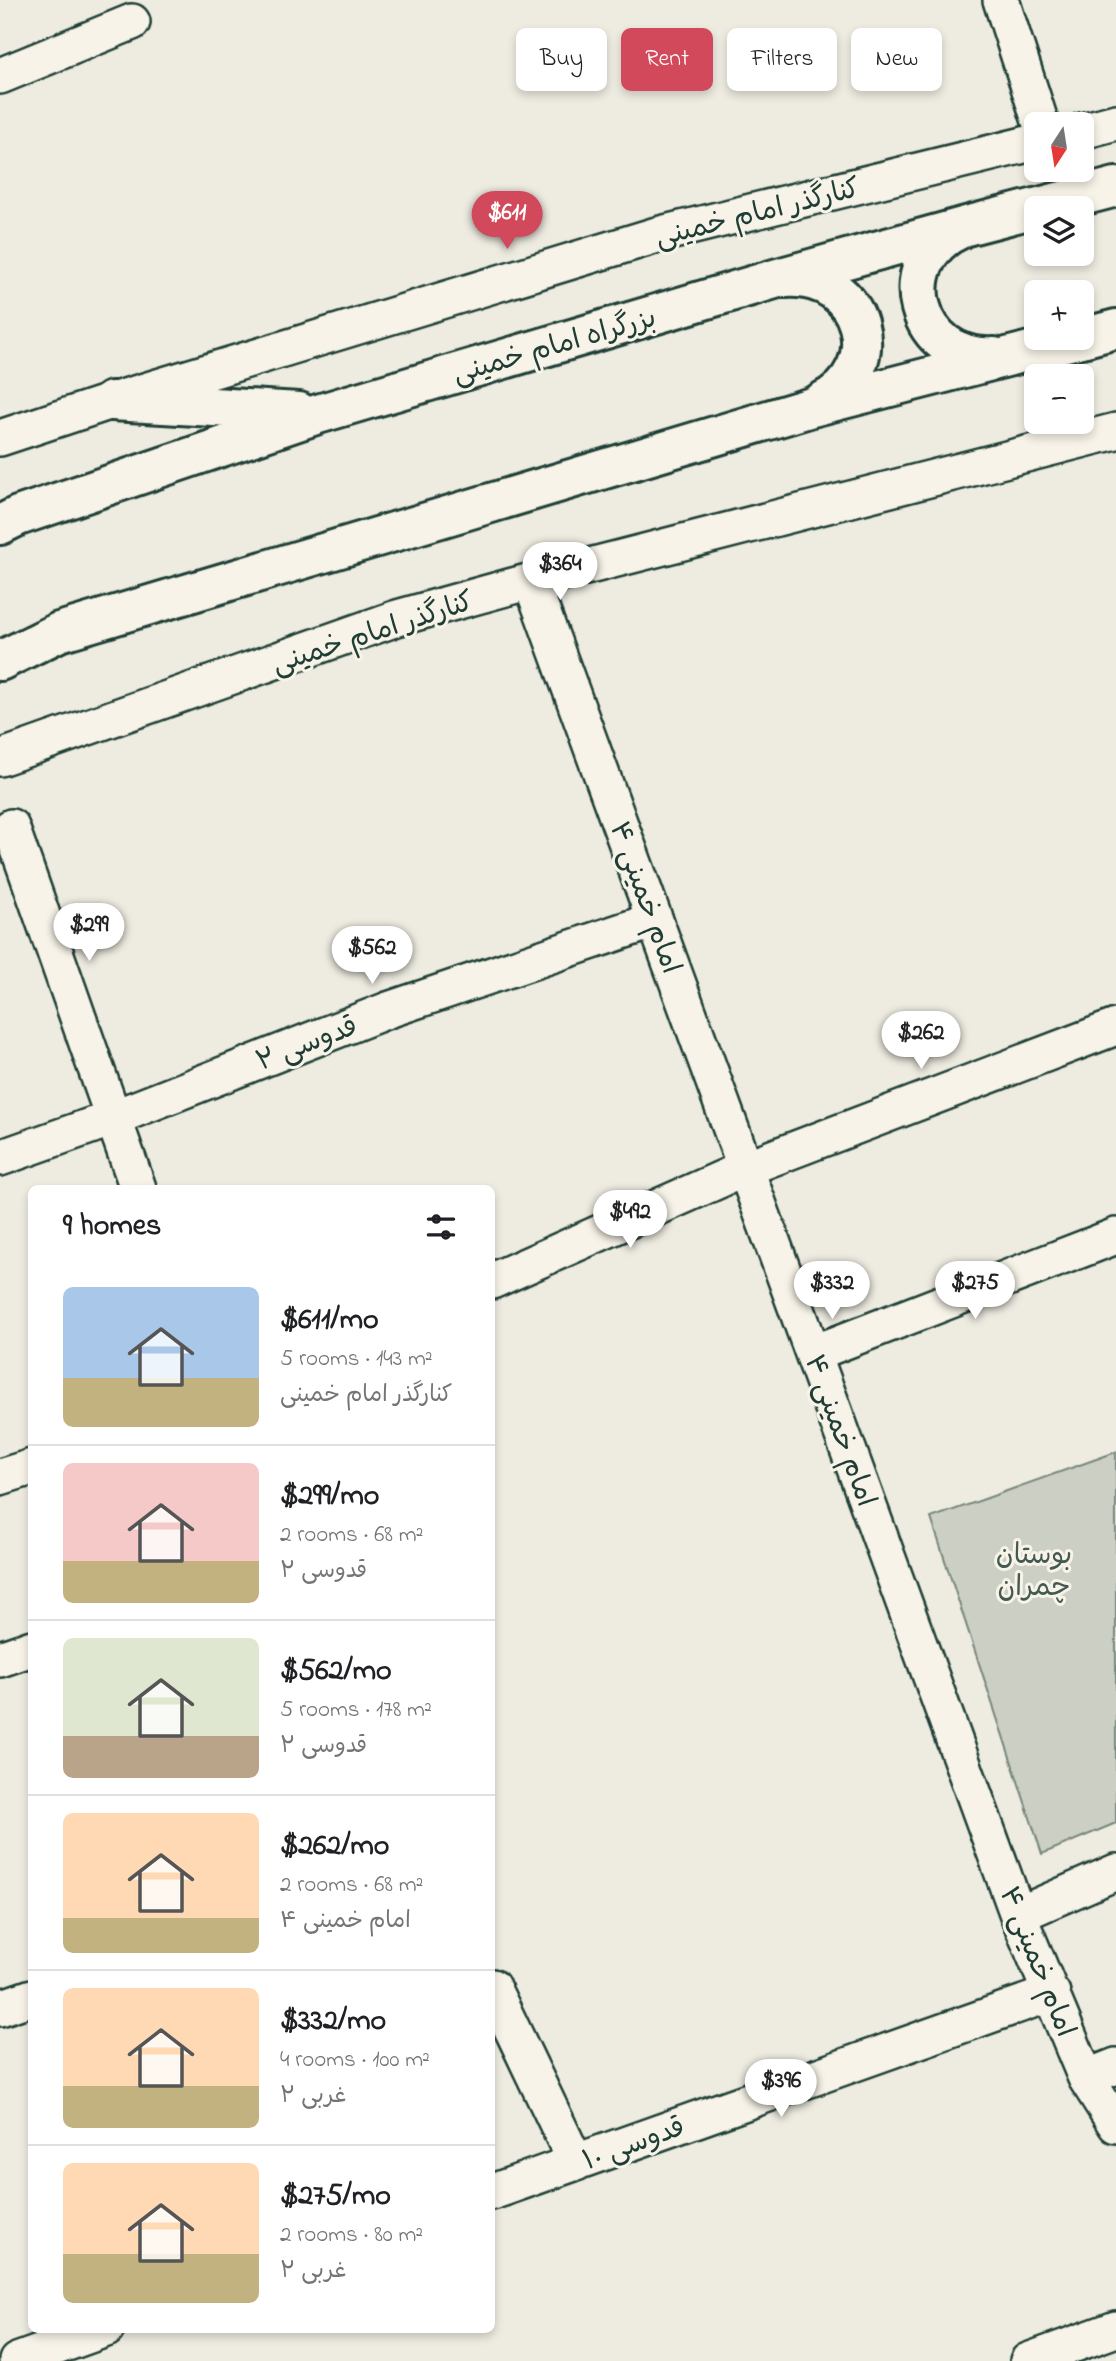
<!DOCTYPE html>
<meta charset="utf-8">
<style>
:root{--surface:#fff;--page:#f6f6f6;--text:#202124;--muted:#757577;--line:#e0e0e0;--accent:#d1495b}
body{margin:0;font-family:"Indie Flower","Playpen Sans Arabic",sans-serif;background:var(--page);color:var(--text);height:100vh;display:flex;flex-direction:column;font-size:26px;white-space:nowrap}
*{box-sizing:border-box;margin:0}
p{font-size:23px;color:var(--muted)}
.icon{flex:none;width:38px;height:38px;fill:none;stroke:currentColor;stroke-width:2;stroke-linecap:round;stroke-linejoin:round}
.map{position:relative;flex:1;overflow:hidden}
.details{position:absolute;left:28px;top:1185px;width:467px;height:1148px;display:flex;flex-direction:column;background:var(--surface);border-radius:10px;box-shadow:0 4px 10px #0003}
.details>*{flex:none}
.guide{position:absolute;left:516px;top:28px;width:494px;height:63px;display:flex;gap:14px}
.needle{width:46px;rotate:192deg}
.buttons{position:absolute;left:1024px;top:112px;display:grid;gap:14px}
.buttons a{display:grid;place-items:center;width:70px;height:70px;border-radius:10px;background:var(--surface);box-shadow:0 4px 10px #0003;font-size:35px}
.price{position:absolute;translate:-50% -60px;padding:0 16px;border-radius:24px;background:#fff;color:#222;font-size:23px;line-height:46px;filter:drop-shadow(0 2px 4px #0008)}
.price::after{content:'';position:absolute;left:50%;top:42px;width:21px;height:16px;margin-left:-10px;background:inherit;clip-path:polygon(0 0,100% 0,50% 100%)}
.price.current{background:var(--accent);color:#fff}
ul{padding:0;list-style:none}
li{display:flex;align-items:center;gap:21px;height:175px;padding:0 35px}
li+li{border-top:2px solid var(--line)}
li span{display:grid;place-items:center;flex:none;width:196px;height:140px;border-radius:10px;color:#555}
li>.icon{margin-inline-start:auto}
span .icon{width:84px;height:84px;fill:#fffc;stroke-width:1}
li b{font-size:30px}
h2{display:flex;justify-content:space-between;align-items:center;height:84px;padding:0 35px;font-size:30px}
.chip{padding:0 24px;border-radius:10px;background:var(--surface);box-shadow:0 4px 10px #0003;font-size:24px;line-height:63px}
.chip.current{background:var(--accent);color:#fff}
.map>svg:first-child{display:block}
</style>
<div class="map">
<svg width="1116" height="2361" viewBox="0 0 1116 2361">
<rect width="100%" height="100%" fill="#eeece1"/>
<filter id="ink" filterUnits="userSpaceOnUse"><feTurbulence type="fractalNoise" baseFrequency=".0143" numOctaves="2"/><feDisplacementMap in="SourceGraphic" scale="14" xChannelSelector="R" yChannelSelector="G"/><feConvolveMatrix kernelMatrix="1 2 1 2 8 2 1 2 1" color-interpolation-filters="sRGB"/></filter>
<g filter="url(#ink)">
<!-- green -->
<path fill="#cccfc4" stroke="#76867c" stroke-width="2" d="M1116,1452v371l-74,31 -111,-336z"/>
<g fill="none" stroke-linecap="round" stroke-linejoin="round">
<defs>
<path id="minor" d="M1001,0l40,124
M0,76l132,-54
M1082,131l34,-9
M0,438l112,-37 545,-166 379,-93
M531,581l487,1334 68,163 30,47
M0,758l397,-140 134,-37 585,-150
M11,827l127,361
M0,1158l113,-40 275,-108 267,-90
M492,1281l254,-113 370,-141
M814,1353l302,-117
M0,1477l32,-10
M0,1659l32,-11
M1018,1915l98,-43
M492,1987l84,176
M0,2008l32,-11
M1086,2078l30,-12
M492,2192l560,-199
M17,2361l89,-32
M1028,2361l88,-32"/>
<path id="highway" d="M958,230c-68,31 -43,132 36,127
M785,278c79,-6 106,91 35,125
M1082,338l34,-9
M112,401l187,11
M0,525l18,-9 300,-102 460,-136 192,-53 146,-38
M0,661l59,-29 753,-225 269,-69"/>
</defs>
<!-- minor casing -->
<use href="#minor" stroke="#1f3d34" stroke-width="40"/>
<!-- highway casing -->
<use href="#highway" stroke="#1f3d34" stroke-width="44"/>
<!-- minor -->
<use href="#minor" stroke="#f7f3e8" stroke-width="35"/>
<!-- highway -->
<use href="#highway" stroke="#f7f3e8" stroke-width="38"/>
</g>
</g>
<g text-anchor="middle" stroke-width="6" stroke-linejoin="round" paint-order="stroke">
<!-- street labels -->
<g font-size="28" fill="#1f3d34" stroke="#f7f3e8">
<text transform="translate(757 211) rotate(-14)" y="10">کنارگذر امام خمینی</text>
<text transform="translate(554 344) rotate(-16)" y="10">بزرگراه امام خمینی</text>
<text transform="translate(372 631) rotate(-18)" y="10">کنارگذر امام خمینی</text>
<text transform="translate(647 897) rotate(70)" y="10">امام خمینی ۴</text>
<text transform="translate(306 1042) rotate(-21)" y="10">قدوسی ۲</text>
<text transform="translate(842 1430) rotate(70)" y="10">امام خمینی ۴</text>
<text transform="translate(1039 1961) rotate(68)" y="10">امام خمینی ۴</text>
<text transform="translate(633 2142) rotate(-20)" y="10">قدوسی ۱۰</text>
</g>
<!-- park labels -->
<g font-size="28" fill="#425a51" stroke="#f7f3e8">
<text x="1034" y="1563">بوستان<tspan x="1034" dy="32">چمران</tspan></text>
</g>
</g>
</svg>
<div class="buttons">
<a><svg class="needle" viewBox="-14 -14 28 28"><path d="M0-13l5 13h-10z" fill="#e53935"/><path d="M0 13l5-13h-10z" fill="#757577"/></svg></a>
<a><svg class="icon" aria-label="layers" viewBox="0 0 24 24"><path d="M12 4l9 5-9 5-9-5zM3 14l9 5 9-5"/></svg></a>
<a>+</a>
<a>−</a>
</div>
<b class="price current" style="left:507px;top:251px">$611</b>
<b class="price" style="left:560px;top:602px">$364</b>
<b class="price" style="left:89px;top:963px">$299</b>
<b class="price" style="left:372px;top:986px">$562</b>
<b class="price" style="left:921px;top:1071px">$262</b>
<b class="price" style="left:630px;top:1250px">$492</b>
<b class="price" style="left:832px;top:1321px">$332</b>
<b class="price" style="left:975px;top:1321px">$275</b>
<b class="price" style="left:781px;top:2119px">$396</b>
<div class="guide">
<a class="chip">Buy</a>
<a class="chip current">Rent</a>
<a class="chip">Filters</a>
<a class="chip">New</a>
</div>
<section class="details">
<h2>9 homes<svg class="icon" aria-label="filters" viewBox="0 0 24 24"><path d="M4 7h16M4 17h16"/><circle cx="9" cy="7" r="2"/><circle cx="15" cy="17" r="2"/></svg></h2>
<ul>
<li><span style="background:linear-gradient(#a9c7e8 65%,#c2b280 0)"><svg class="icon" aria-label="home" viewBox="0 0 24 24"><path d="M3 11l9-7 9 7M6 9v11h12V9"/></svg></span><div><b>$611/mo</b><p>5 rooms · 143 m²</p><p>کنارگذر امام خمینی</p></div></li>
<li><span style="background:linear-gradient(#f6c9c9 70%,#c2b280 0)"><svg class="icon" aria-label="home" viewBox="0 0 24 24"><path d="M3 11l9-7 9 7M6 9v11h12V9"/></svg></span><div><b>$299/mo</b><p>2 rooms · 68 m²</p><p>قدوسی ۲</p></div></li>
<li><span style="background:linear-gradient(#dfe7d0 70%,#b9a48a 0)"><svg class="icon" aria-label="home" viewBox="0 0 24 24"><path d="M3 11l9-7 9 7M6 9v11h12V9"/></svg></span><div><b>$562/mo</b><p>5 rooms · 178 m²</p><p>قدوسی ۲</p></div></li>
<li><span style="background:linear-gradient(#ffd9b3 75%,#c2b280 0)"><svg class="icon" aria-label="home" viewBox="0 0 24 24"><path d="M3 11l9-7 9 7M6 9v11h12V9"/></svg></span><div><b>$262/mo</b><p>2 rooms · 68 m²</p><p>امام خمینی ۴</p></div></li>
<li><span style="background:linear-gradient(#ffd9b3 70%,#c2b280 0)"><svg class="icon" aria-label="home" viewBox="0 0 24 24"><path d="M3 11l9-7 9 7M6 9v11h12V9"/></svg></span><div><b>$332/mo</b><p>4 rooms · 100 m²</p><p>غربی ۲</p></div></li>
<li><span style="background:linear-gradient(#ffd9b3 65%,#c2b280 0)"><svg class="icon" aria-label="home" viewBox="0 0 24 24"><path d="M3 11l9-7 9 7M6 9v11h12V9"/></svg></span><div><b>$275/mo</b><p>2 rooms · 80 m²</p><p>غربی ۲</p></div></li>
</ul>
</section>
</div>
